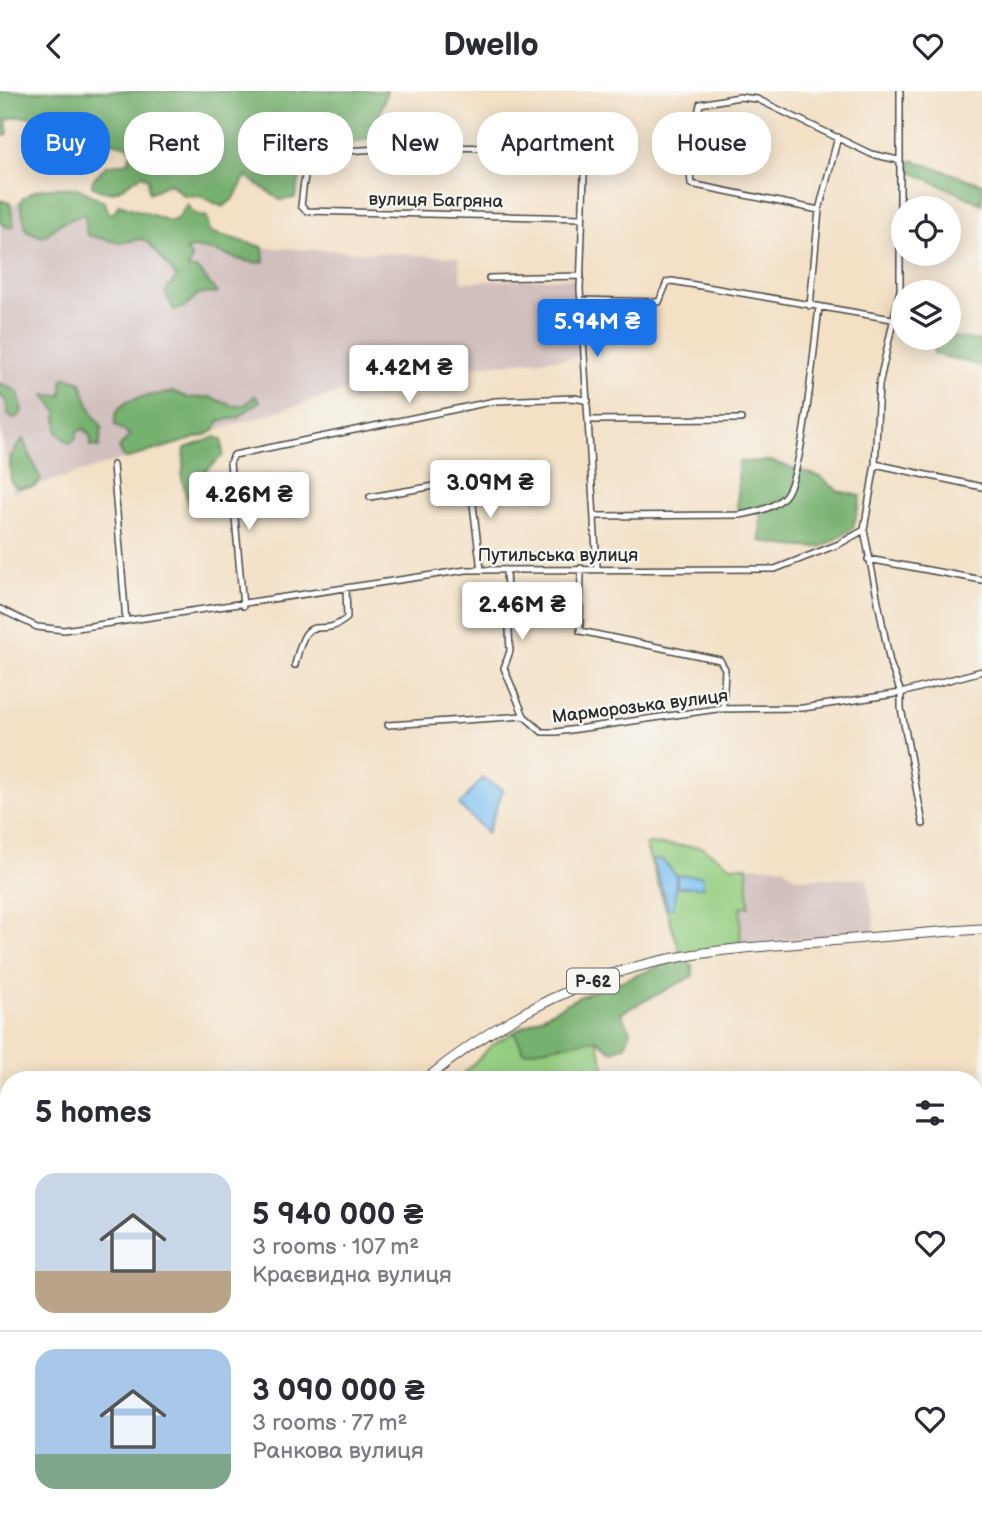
<!DOCTYPE html>
<meta charset="utf-8">
<style>
:root{--surface:#fff;--page:#f7f7f7;--text:#2b2b33;--muted:#7c7c81;--line:#e1e1e2;--accent:#1a73e8}
body{margin:0;font-family:"Balsamiq Sans",sans-serif;background:var(--page);color:var(--text);height:100vh;display:flex;flex-direction:column;font-size:26px;white-space:nowrap}
*{box-sizing:border-box;margin:0}
p{font-size:23px;color:var(--muted)}
.icon{flex:none;width:38px;height:38px;fill:none;stroke:currentColor;stroke-width:2;stroke-linecap:round;stroke-linejoin:round}
.map{position:relative;flex:1;overflow:hidden}
.panel{position:absolute;left:0px;top:980px;width:984px;height:448px;display:flex;flex-direction:column;background:var(--surface);border-radius:28px 28px 0 0;box-shadow:0 4px 18px #0003}
.panel>*{flex:none}
.hud{position:absolute;left:21px;top:21px;width:942px;height:63px;display:flex;gap:14px}
.fabs{position:absolute;left:891px;top:105px;display:grid;gap:14px}
.fabs a{display:grid;place-items:center;width:70px;height:70px;border-radius:50%;background:var(--surface);box-shadow:0 4px 18px #0003;font-size:35px}
.price{position:absolute;translate:-50% -60px;padding:0 16px;border-radius:7px;background:#fff;color:#222;font-size:23px;line-height:46px;filter:drop-shadow(0 2px 4px #0008)}
.price::after{content:'';position:absolute;left:50%;top:42px;width:21px;height:16px;margin-left:-10px;background:inherit;clip-path:polygon(0 0,100% 0,50% 100%)}
.price.on{background:var(--accent);color:#fff}
ul{padding:0;list-style:none}
li{display:flex;align-items:center;gap:21px;height:175px;padding:0 35px}
li+li{border-top:2px solid var(--line)}
li span{display:grid;place-items:center;flex:none;width:196px;height:140px;border-radius:21px;color:#555}
li>.icon{margin-inline-start:auto}
span .icon{width:84px;height:84px;fill:#fffc;stroke-width:1}
li b{font-size:30px}
h2{display:flex;justify-content:space-between;align-items:center;height:84px;padding:0 35px;font-size:30px}
.tag{padding:0 24px;border-radius:28px;background:var(--surface);box-shadow:0 4px 18px #0003;font-size:24px;line-height:63px}
.tag.on{background:var(--accent);color:#fff}
header{display:flex;justify-content:space-between;align-items:center;height:91px;padding:0 35px;background:var(--surface);font-size:32px;font-weight:600}
.map>svg:first-child{display:block}
</style>
<header><svg class="icon" aria-label="back" viewBox="0 0 24 24"><path d="M15 5l-7 7 7 7"/></svg>Dwello<svg class="icon" aria-label="heart" viewBox="0 0 24 24"><path d="M12 20l-8-8c-3-5 5-10 8-4 3-6 11-1 8 4z"/></svg></header>
<div class="map">
<svg width="982" height="1428" viewBox="0 0 982 1428">
<rect width="100%" height="100%" fill="#f6f6f2"/>
<filter id="ink" filterUnits="userSpaceOnUse"><feTurbulence type="fractalNoise" baseFrequency=".0143" numOctaves="2"/><feDisplacementMap in="SourceGraphic" scale="14" xChannelSelector="R" yChannelSelector="G"/><feConvolveMatrix kernelMatrix="1 2 1 2 8 2 1 2 1" color-interpolation-filters="sRGB"/></filter>
<filter id="wash" filterUnits="userSpaceOnUse"><feTurbulence type="fractalNoise" baseFrequency=".00686" numOctaves="4" result="noise"/><feDisplacementMap in="SourceGraphic" scale="28" xChannelSelector="R" yChannelSelector="G"/><feGaussianBlur stdDeviation="1.57" result="paint"/><feColorMatrix in="noise" values="0 0 0 0 0 0 0 0 0 0 0 0 0 0 0 0 0 1.4 0 .05"/><feComposite in="paint" operator="in"/></filter>
<g filter="url(#wash)">
<rect width="100%" height="100%" fill="#f3e0c5"/>
<!-- industrial -->
<path fill="#d1c0bd" d="M40,101l94,26 103,34 25,-5 196,10 4,25 116,-4 2,79 -171,14 -397,122 -12,-70v-213z
M747,775l36,1 13,11 71,1 9,55 -88,5 -48,8 1,-40 8,-1z"/>
<!-- green -->
<path fill="#94ce81" stroke="#607c56" stroke-width="2" d="M645,753l57,3 29,19h16l2,40 -8,1 -1,40 -58,11z
M514,941l10,20 72,-14 12,42h-151l35,-35z
M982,1159v70l-7,7v-69z
M979,1326l3,11v91h-243l8,-9h197l12,6 10,-6h9v-56l5,-6 -1,-6 -4,-1v-22z
M589,1419h125l-8,9h-108z"/>
<!-- forest -->
<path fill="#77b16f" stroke="#516e4d" stroke-width="2" d="M0,0h387l-15,47 -55,13 -15,19 -7,28 -15,2 -34,-24 -12,22 -11,9 -23,-11 -17,-1 -13,-12 -21,10 -1,-14 -5,-4c-18,7 -26,27 -51,11v-5l14,-15 22,-4 3,-9 -2,-7 -28,-6 -44,5 -3,-3v-16c-8,-9 -37,-12 -48,-6l2,14 -8,3z
M912,69l70,24v20l-73,-33z
M77,97l27,13 5,12h5l5,-9 51,17 7,-2 10,-15 6,9 14,4 3,15 53,15 1,15c-20,5 -50,-18 -78,-13l6,10 -4,9 11,2 18,23 -19,1 -13,13 -11,3 -9,-18 12,-15 -29,-35 -8,-3 -20,4 -33,-8 -2,-21 -24,9 -18,14 -16,-6 -7,-28c10,-19 39,-15 57,-15z
M0,109l10,3 4,23 -7,1 -7,-5z
M953,246l29,4v25l-48,-12 1,-10z
M66,286l15,5c5,16 10,32 21,45l-3,20 -8,-1v-9l-7,-8 -6,2 -3,9 -6,3 -12,-11v-21l-12,-16h17v-14z
M0,292l18,9 4,18 -3,6 -7,3 -4,-5 -2,-13 -6,-6z
M174,301l14,6 22,-1 23,9 12,-1 10,-9 5,5 -22,17 -19,3 -5,10 -8,4 -81,24 -6,-11 11,-13 -15,-10c-3,-30 37,-29 59,-33z
M216,346l6,3 1,15 -29,27 -2,20 -4,2 -6,-25 3,-31z
M23,348l18,41 -7,7 -16,1 -7,-6 -1,-25z
M770,370l51,16 17,14 23,5 -8,32c-10,6 -20,14 -30,18 -13,4 -49,-2 -63,-5l1,-27 -24,-5 2,-47z
M682,867l10,8 1,10 -72,37c6,18 14,11 4,33l-13,5 -16,-12 -72,13 -10,-20 65,-35z
M982,1229v108l-3,-10 -4,1v-19l6,-3 -6,-6v-64z"/>
<!-- water -->
<path fill="#7cbff2" stroke="#54758e" stroke-width="2" d="M483,687l20,12 -16,43 -28,-28z
M653,769h9l14,15 -2,33h-6z
M677,784l26,1v11h-26z"/>
</g>
<g filter="url(#ink)">
<g fill="none" stroke-linecap="round" stroke-linejoin="round">
<defs>
<path id="street" d="M585,58l-5,140 17,279
M819,119l-128,-26 -2,-24 11,-56 39,-7 18,2 114,55 27,6
M582,127l-275,-7 -6,-5c3,-20 1,-46 23,-54l95,-5 188,2
M489,187l92,-2
M581,209l78,2 8,-20 5,-1 220,38
M810,215l9,-96 19,-73
M589,329l152,-1
M875,373l107,23
M113,374l13,156
M370,406l100,-17 11,90
M595,425l145,-1c16,-3 32,-6 44,-18 20,-20 30,-155 35,-189
M864,439l11,-66 4,-79 21,-95v-199
M868,468l114,21
M581,477l-1,63 140,29 5,9 -2,40
M506,479l4,81 -6,17 20,48
M243,515l-13,-143 4,-8 261,-54 80,-3 13,3
M0,518l37,18 27,3 402,-60 309,-1 64,-25 25,-14 26,133 11,30v15l22,116
M295,574c14,-61 22,-22 52,-47l-1,-30
M388,634l136,-9 18,16h14l161,-23 86,-1 98,-15 81,-22
M975,1163l7,-10
M739,1428l7,-9"/>
<path id="primary" d="M425,989c54,-45 113,-79 179,-103 71,-26 150,-30 225,-36 51,-4 102,-9 153,-12
M196,1428l3,-9"/>
</defs>
<!-- street casing -->
<use href="#street" stroke="#494642" stroke-width="8"/>
<!-- primary casing -->
<use href="#primary" stroke="#494642" stroke-width="11"/>
<!-- street -->
<use href="#street" stroke="#fff" stroke-width="5"/>
<!-- primary -->
<use href="#primary" stroke="#fff" stroke-width="9"/>
</g>
</g>
<g text-anchor="middle" stroke-width="5" stroke-linejoin="round" paint-order="stroke">
<!-- shield labels -->
<rect fill="#f6f6f2" stroke="#686867" stroke-width="2" x="567" y="877.5" width="52" height="25" rx="5"/>
<g font-size="16" font-weight="bold" fill="#2b2b2b">
<text x="593" y="896">Р-62</text>
</g>
<!-- street labels -->
<g font-size="18" fill="#2b2b2b" stroke="#f6f6f2">
<text transform="translate(436 109) rotate(1)" y="6">вулиця Багряна</text>
<text x="558" y="470">Путильська вулиця</text>
<text transform="translate(640 615) rotate(-7)" y="6">Марморозька вулиця</text>
</g>
</g>
</svg>
<div class="fabs">
<a><svg class="icon" aria-label="locate" viewBox="0 0 24 24"><circle cx="12" cy="12" r="6"/><path d="M12 2v4M12 18v4M2 12h4M18 12h4"/></svg></a>
<a><svg class="icon" aria-label="layers" viewBox="0 0 24 24"><path d="M12 4l9 5-9 5-9-5zM3 14l9 5 9-5"/></svg></a>
</div>
<b class="price on" style="left:597px;top:268px">5.94M ₴</b>
<b class="price" style="left:409px;top:314px">4.42M ₴</b>
<b class="price" style="left:490px;top:429px">3.09M ₴</b>
<b class="price" style="left:249px;top:441px">4.26M ₴</b>
<b class="price" style="left:522px;top:551px">2.46M ₴</b>
<div class="hud">
<a class="tag on">Buy</a>
<a class="tag">Rent</a>
<a class="tag">Filters</a>
<a class="tag">New</a>
<a class="tag">Apartment</a>
<a class="tag">House</a>
</div>
<section class="panel">
<h2>5 homes<svg class="icon" aria-label="filters" viewBox="0 0 24 24"><path d="M4 7h16M4 17h16"/><circle cx="9" cy="7" r="2"/><circle cx="15" cy="17" r="2"/></svg></h2>
<ul>
<li><span style="background:linear-gradient(#c9d6e8 70%,#b9a48a 0)"><svg class="icon" aria-label="home" viewBox="0 0 24 24"><path d="M3 11l9-7 9 7M6 9v11h12V9"/></svg></span><div><b>5 940 000 ₴</b><p>3 rooms · 107 m²</p><p>Краєвидна вулиця</p></div><svg class="icon" aria-label="heart" viewBox="0 0 24 24"><path d="M12 20l-8-8c-3-5 5-10 8-4 3-6 11-1 8 4z"/></svg></li>
<li><span style="background:linear-gradient(#a9c7e8 75%,#7fa58c 0)"><svg class="icon" aria-label="home" viewBox="0 0 24 24"><path d="M3 11l9-7 9 7M6 9v11h12V9"/></svg></span><div><b>3 090 000 ₴</b><p>3 rooms · 77 m²</p><p>Ранкова вулиця</p></div><svg class="icon" aria-label="heart" viewBox="0 0 24 24"><path d="M12 20l-8-8c-3-5 5-10 8-4 3-6 11-1 8 4z"/></svg></li>
</ul>
</section>
</div>
